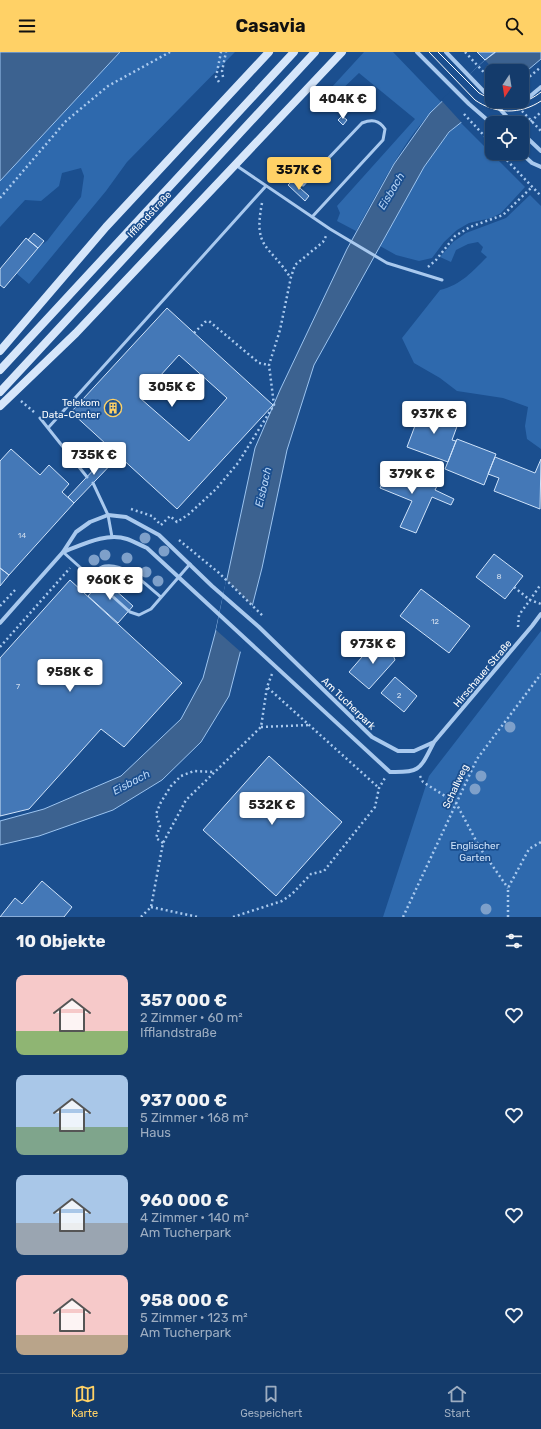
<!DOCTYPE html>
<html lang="de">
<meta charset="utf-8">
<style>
:root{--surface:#143b6b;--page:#214673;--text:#f1f3f6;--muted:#9dadc1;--line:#33557e;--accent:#ffd166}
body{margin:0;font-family:Rubik,sans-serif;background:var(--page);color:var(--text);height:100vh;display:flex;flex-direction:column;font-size:15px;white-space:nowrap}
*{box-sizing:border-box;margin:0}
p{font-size:13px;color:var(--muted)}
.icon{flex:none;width:22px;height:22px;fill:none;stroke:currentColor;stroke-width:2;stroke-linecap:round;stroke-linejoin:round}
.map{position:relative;height:865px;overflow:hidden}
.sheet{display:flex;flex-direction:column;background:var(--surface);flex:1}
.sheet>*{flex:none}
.needle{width:26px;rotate:192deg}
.fabs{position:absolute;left:485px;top:12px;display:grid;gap:8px}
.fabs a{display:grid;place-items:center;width:44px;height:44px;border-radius:8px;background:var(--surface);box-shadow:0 1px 3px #0004,0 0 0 1px var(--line);font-size:20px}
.price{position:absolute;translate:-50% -34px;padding:0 9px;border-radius:4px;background:#fff;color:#222;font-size:13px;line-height:26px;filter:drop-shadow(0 1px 2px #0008)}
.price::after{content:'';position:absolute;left:50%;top:24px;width:12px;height:9px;margin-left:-6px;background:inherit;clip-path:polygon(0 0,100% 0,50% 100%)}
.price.on{background:var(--accent);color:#111}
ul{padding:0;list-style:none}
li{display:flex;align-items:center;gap:12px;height:100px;padding:0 16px}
li span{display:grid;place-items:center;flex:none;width:112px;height:80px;border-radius:8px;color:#555}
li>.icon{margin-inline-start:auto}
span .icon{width:48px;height:48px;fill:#fffc;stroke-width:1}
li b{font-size:17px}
h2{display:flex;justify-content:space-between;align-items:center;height:48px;padding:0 16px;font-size:17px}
header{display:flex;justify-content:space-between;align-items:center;height:52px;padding:0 16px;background:var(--accent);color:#111;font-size:18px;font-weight:700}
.dock{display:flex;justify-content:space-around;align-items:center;height:56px;border-top:1px solid var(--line);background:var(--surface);font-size:11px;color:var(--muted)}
.dock a{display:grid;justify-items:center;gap:2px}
.dock .on{color:var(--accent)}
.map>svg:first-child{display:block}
</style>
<header><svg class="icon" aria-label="menu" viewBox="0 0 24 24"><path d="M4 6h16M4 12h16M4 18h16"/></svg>Casavia<svg class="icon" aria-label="search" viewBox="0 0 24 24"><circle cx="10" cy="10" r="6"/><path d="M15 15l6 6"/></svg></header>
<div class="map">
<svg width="541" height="865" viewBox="0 0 541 865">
<rect width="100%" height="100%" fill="#1b4f8f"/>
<!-- green -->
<path fill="#2e69ad" d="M120,0h115l-108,110 -21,29 -77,93 -19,-16 37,-27 34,-44 3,-21 -3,-8 -19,5 -3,13 -18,15 -16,-1 -25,27v-46z
M364,0h29l48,50c-37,35 -60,85 -85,129l-19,-10 3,-8 -3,-7 78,-87 -56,-46 -22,21 -6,-6z
M460,70l65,65 -24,26 -10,5 -22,5 -12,7 -13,12 -12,16 -13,3 -23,-6 -16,-9c23,-42 44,-91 80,-124z
M530,143l11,11v243l-14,-10 -2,-13 3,-19 -25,-9 -46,-7 -17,-13 -26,-15 -12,-25 38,-48c21,-5 33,-19 47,-33l-6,-5 2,-5 -5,-5 -10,2 -12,6 -5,12 -11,-5 13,-15 13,-9 40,-15z
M541,579v286h-158l46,-141z"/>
<!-- water -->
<path fill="#3c6290" stroke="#9cc4f0" d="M0,0h120l-120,129z
M496,0h45v7l-19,16v-4h-30v27l-43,34 -25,35 -110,198 -27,85 -25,118 -33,128 -28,46 -39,38 -49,30 -74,26 -39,9v-24l44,-12 77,-33 60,-57 22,-41 13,-48 39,-182 25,-58 67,-141 47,-85 36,-51 55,-53z"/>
<!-- pier -->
<path fill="#1b4f8f" d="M485,8l10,11h-3v30l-30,22 -21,-23z
M226,528l27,26 -11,47 -26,-23z"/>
<!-- building -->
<path fill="#4478b7" stroke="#cfe3fa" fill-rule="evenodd" d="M477,0h18l-10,8z
M342,64l5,4 -4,5 -5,-5z
M292,129l17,15 -4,5 -17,-16z
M34,181l10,8 -6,7 -10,-8z
M26,186l12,10 -34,40 -4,-3v-16z
M167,256l106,97 -96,104 -106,-97zM179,303l48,43 -38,43 -49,-43z
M422,355l37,14 -7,19 4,1 -8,21 -41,-15z
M457,387l39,15 -12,31 -39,-16z
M11,397l29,26 9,-10 20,19 -7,8 12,11 -65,72 -9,-7v-107z
M112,398l7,6 -45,47 -6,-6z
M495,405l40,16 6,-14 -1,50 -46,-18 5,-13 -11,-4z
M390,413l47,21 -2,4 19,9 -3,6 -19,-8 -16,36 -16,-6 12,-26 -32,-13z
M494,502l29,22 -18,23 -29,-22z
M0,516l9,7 -9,11z
M103,527l30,27 -15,17 -30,-27z
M70,528l112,103 -58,64 -23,-18 -72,80 -29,7v-158z
M421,537l49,37 -21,27 -49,-37z
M375,590l9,3 8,7 3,8 -26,29 -20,-17z
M395,625l22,19 -13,16 -23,-19z
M269,704l73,66 -66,74 -73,-66z
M42,829l30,26 -8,10h-64l15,-19 7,6z"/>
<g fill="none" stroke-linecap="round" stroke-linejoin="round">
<!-- path -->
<path stroke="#a9c9ee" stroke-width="2.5" stroke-dasharray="2 3" stroke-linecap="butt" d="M465,0l27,29
M223,25l-1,-6 4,-19
M219,30l-3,-5 5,-25
M522,31l19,-16
M522,59l19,20
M464,62l28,30
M527,73l14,-13
M500,101l41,43
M0,146l66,-77 42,-35 62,-34
M262,151c-9,46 7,41 28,74
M428,215l8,-7 19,-24 15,-9 33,-12 29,-28
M194,281l11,-11 4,-1 50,42 10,2
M21,349l13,11
M131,457l21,7 9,9
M161,473l9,-9 7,6 12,-8 27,-25 22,-26 36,-58 -5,-40 11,-35 11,-53 4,-12 28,-23 3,-6
M179,488l40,33 45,44
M514,535l16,13 11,-16
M0,554l15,-16
M518,575l1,-12 11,-15 11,4
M0,595l70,-79
M272,622l-5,13 112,101
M261,675l48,-2
M420,724l3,6 33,21 24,45 28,40
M163,791l-7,-5 4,-12 -4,-12 5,-12 10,-16 10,-10 13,-5 20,1
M151,855l47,10
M141,865l10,-10 12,-64 23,-43 75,-73 6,-40
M233,865l49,-16 10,-7 19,-20 13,-3 51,-64 4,-19 6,-10
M403,865l74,-158 64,-85
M508,865v-29l21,-39 12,-7"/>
<!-- lane -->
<path stroke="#a9c9ee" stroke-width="3" d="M237,114l93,63 57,34 55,17
M303,133l59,-62c10,-4 17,-3 23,6l-2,11 -71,77
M40,366l47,59
M48,376l218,-242
M93,431l15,32 4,22
M63,500l67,60 9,3 12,-6 39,-45
M88,523c5,-2 11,-8 17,-9 21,-3 41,19 56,31"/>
<!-- street -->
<path stroke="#a9c9ee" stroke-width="4" d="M417,0l52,52 23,20
M446,0l46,48
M497,54c20,4 29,-6 44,-19
M497,54l16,17
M522,81l19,18
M521,101l11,10 9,4
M63,500c19,-7 43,-20 64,-13 6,2 13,6 20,9l243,224c31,1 30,-3 44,-30l98,-116 9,-12
M0,571l63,-71 13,-20 14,-10 18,-7 18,2 33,18 53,51 47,41 113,110 26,14h16l20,-9"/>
<!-- secondary -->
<path stroke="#d6e6fa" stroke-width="8" d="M0,299l106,-124 163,-175
M0,318l294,-318
M0,340l315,-340
M0,354l76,-73 266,-281"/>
<!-- tram -->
<path stroke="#fff" stroke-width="1" d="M429,0l46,48c20,14 45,15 66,1
M438,0l41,41 13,7
M496,49c18,4 30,3 45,-9"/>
</g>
<!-- trees -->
<g fill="#7ea0ca">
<circle cx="145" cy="486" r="5.5"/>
<circle cx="164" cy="499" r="5.5"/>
<circle cx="105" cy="503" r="5.5"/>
<circle cx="127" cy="506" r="5.5"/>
<circle cx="94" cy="508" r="5.5"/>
<circle cx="146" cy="520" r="5.5"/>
<circle cx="158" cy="529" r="5.5"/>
<circle cx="510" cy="675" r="5.5"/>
<circle cx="481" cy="724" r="5.5"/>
<circle cx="475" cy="737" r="5.5"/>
<circle cx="486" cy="857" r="5.5"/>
</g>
<!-- icons -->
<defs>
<symbol id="building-ring" viewBox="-11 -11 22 22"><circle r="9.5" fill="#1b4f8f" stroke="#ffd166" stroke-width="1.5"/><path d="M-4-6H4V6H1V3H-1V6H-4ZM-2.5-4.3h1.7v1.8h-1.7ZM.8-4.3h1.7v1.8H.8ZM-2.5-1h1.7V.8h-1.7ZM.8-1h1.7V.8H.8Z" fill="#ffd166"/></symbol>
</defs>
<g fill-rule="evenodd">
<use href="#building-ring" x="103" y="346" width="20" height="20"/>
</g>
<g text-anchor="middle" stroke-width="3.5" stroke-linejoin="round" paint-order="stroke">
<!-- number labels -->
<g font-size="8" fill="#d0dded">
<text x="22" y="486">14</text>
<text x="499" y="527">8</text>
<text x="435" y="572">12</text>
<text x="18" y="637">7</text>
<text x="399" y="646">2</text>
</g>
<!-- street labels -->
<g font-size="10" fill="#fff" stroke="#1b4f8f">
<text transform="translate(149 162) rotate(-47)" y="4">Ifflandstraße</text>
<text transform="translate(482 621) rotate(-50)" y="4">Hirschauer Straße</text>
<text transform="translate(349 651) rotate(44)" y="4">Am Tucherpark</text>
<text transform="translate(455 734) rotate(-65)" y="4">Schallweg</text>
</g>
<!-- poi labels -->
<g font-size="10" fill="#fff" stroke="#1b4f8f" text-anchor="end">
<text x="100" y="354">Telekom<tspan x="100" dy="12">Data-Center</tspan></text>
</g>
<!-- park labels -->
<g font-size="10" fill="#cfe3fa" stroke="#1b4f8f">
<text x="475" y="797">Englischer<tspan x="475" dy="12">Garten</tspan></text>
</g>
<!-- water labels -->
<g font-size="11" font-style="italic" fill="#b5d3f5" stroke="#1b4f8f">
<text transform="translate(391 139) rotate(-59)" y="4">Eisbach</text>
<text transform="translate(263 435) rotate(-77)" y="4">Eisbach</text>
<text transform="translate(131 730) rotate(-28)" y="4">Eisbach</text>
</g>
</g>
</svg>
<div class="fabs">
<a><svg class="needle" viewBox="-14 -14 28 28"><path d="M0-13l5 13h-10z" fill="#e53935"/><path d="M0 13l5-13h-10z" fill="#9dadc1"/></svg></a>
<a><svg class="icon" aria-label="locate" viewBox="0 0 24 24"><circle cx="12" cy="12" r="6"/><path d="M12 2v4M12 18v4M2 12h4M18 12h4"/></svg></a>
</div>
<b class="price" style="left:343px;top:68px">404K €</b>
<b class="price on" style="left:299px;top:139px">357K €</b>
<b class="price" style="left:172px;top:356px">305K €</b>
<b class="price" style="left:434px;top:383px">937K €</b>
<b class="price" style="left:94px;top:424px">735K €</b>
<b class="price" style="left:412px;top:443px">379K €</b>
<b class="price" style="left:110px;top:549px">960K €</b>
<b class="price" style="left:373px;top:613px">973K €</b>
<b class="price" style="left:70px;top:641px">958K €</b>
<b class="price" style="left:272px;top:774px">532K €</b>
</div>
<section class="sheet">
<h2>10 Objekte<svg class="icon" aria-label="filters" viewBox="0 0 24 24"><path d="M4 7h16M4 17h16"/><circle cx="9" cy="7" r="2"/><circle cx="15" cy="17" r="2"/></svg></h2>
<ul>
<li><span style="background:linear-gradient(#f6c9c9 70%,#8fb573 0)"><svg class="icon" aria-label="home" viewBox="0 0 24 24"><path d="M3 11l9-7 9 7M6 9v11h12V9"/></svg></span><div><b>357 000 €</b><p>2 Zimmer · 60 m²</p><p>Ifflandstraße</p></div><svg class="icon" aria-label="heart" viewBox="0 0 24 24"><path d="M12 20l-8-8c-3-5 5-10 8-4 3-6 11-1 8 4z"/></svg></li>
<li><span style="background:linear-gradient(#a9c7e8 65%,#7fa58c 0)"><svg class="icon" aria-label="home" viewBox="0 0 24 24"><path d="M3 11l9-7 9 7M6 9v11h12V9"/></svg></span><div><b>937 000 €</b><p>5 Zimmer · 168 m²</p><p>Haus</p></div><svg class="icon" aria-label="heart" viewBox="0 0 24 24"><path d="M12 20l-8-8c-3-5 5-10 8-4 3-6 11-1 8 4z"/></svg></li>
<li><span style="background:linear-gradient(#a9c7e8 60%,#9aa5b1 0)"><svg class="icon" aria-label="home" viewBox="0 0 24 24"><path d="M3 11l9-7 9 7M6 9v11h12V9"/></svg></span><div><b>960 000 €</b><p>4 Zimmer · 140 m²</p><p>Am Tucherpark</p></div><svg class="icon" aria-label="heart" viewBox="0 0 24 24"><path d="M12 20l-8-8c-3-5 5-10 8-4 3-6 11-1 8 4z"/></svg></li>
<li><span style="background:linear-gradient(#f6c9c9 75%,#b9a48a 0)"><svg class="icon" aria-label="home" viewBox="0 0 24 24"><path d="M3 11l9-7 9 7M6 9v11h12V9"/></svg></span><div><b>958 000 €</b><p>5 Zimmer · 123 m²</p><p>Am Tucherpark</p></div><svg class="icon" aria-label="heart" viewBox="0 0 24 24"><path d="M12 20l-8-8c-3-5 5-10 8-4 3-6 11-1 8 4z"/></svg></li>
</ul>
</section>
<nav class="dock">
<a class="on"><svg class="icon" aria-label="map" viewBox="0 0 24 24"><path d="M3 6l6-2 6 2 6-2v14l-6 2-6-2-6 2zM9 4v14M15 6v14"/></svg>Karte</a>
<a><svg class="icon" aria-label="saved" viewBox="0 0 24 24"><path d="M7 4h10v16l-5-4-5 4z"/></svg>Gespeichert</a>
<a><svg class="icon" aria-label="home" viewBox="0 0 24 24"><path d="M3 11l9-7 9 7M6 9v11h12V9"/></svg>Start</a>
</nav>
